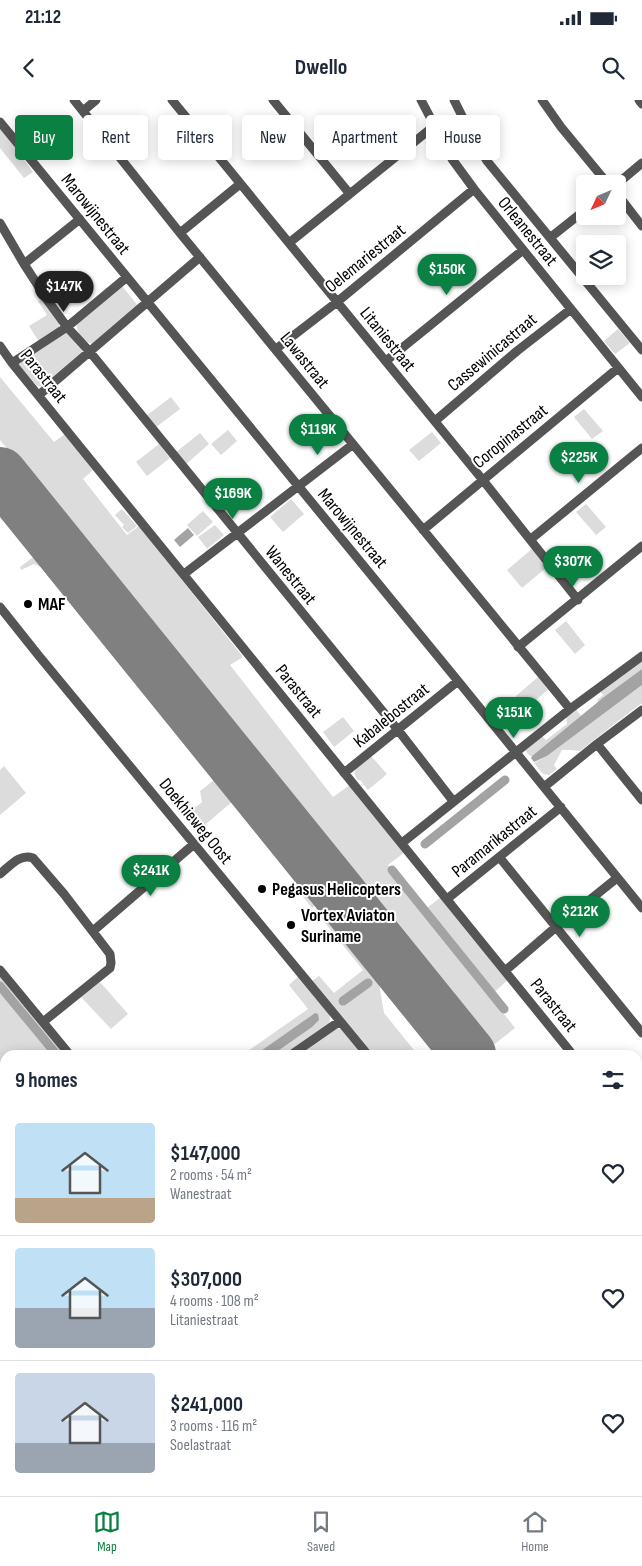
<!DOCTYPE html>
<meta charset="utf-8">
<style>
:root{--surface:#fff;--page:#f2f2f3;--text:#1f2937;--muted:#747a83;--line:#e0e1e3;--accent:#0b8043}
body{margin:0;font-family:"Sofia Sans Condensed",sans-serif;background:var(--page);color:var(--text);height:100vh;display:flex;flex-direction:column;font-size:19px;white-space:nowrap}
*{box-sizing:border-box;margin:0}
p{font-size:16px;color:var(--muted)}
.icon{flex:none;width:28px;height:28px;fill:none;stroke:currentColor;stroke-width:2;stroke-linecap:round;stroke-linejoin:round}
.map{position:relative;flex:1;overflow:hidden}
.panel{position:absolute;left:0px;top:950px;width:642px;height:446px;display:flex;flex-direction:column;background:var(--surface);border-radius:15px 15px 0 0;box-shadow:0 2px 12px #0003}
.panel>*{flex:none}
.top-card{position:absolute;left:15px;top:15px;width:612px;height:45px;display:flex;gap:10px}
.needle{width:32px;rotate:226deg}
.tools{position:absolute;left:576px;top:75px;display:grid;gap:10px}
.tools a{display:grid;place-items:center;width:50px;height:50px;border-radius:5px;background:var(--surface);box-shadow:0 2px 12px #0003;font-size:25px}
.price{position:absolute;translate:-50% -42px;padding:0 11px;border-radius:18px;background:var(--accent);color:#fff;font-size:16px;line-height:32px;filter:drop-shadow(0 1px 2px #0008)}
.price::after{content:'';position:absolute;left:50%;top:30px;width:15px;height:11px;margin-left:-8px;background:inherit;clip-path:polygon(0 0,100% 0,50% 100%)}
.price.current{background:#222;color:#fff}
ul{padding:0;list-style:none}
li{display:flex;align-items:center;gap:15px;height:125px;padding:0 15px}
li+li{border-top:1px solid var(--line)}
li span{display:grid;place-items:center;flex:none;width:140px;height:100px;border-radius:5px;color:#555}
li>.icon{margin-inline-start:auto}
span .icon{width:60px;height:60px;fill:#fffc;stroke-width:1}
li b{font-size:21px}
h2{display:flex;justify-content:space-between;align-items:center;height:60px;padding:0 15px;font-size:21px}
.pill{padding:0 18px;border-radius:5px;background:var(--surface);box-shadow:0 2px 12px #0003;font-size:18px;line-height:45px}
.pill.current{background:var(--accent);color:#fff}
.status{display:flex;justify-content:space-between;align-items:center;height:35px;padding:0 25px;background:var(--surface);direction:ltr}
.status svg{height:14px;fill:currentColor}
header{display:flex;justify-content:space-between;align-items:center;height:65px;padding:0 15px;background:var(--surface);font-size:22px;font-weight:700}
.tab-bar{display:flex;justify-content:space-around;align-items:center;height:70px;border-top:1px solid var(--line);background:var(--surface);font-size:14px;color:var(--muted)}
.tab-bar a{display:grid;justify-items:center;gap:2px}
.tab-bar .current{color:var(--accent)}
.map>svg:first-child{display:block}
</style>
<div class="status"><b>21:12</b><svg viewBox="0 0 49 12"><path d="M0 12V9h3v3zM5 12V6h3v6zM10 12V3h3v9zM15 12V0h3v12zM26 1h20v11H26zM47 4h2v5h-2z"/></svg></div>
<header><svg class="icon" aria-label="back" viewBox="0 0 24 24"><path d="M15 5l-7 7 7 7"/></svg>Dwello<svg class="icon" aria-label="search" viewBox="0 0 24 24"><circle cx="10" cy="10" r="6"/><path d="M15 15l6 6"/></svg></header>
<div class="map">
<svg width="642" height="1396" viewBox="0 0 642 1396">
<rect width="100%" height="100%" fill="#fff"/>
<!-- green -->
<path fill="#dcdcdc" d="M0,26l33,46 -9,6 -24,-30z
M122,186l17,21 -47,37c-8,-2 -17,-12 -15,-21z
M43,198l16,24v6l-20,14 -10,-16 18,-11 -9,-14z
M618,229l12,14 -15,11 -11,-13z
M67,232l15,17 1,5 -40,33 -6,-1 -19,-22z
M0,277l54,65 11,-8 28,36 -10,9 44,56 12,-9 104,131 -13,8 103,132 17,-12 55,67 -17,13 35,46 18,-14 68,82 -19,17 25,32 -24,19 -491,-607z
M171,297l9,12 -25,19 -9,-12z
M584,309l19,22 -11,8 -18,-22z
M228,330l9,11 -16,14 -10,-11z
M432,332l9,11 -22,18 -10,-11z
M200,333l9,11 -24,21 -10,-12z
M159,344l11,14 -23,18 -11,-14z
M291,399l13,15 -21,18 -13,-15z
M586,404l20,23 -10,8 -20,-23z
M122,409l15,17 -9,7 -6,-6 2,-2 -9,-10z
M203,411l10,11 -16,14 -10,-11z
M215,425l9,10 -17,14 -9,-12z
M533,448l14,19 -25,21 -15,-18z
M36,455l12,1 8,11 -9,7 -6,-7 -7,-3 -13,6 -1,-3z
M63,473l17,22 -10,7 -17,-21z
M566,521l19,24 -10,9 -20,-24z
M642,559v10l-43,33 -2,-2 6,-5 -3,-4z
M538,577l10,13 -22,18 -10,-12z
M642,585v18l-29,22 -33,26 -9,-1h-9l-8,15 3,4 -8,6 -6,-1 -9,-11 13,-7z
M576,609l5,7 -49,40h-2l-5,-6 17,-14 4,4 21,-16 -1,-7z
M343,617l11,14 -20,16 -11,-15z
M371,656l16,18 -19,16 -8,-10h-2c-10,-11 5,-18 13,-24z
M4,666l22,27 -26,22v-45z
M223,673l17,22 -41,35 -18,-22 5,-4 7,5 9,-7 -2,-11z
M302,767l23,30 -13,11 -12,-15 -3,-19z
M334,807l41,53 9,53 34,42h-45l-61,-74 7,-5 15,17 29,-23 -42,-52z
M299,876l30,36 1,7 -1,4 -44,32h-13l18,-13 25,-29 -60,42h-13l66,-46 -19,-24z
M0,877l65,78h-60v197l-5,3z
M100,882l28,32 -17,15 -30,-32z
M335,928l7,1 23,26h-69z
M5,1160v54l-5,-6v-44z
M638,1169l4,5v90l-2,1 2,3v13l-4,-6z
M638,1286l4,5v105h-491v-5h487z"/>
<!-- water -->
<path fill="#a3a3a3" d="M188,428l6,7 -14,12 -6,-7z
M642,569v16l-95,71 -13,6 -3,-4 1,-2 72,-59z
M315,913l3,1 1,6 -7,7 -40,28h-17z"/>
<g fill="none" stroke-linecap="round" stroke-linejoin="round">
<!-- canal -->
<path stroke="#a3a3a3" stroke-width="9" d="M425,744l80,-64
M392,770l112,139
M0,886l57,69
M343,901l25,-18
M0,1140l5,-4"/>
<!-- taxiway -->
<path stroke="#808080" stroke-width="21" d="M469,954l1,1"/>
<!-- runway -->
<path stroke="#808080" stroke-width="54" d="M0,374l469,580"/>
<!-- street -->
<path stroke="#555" stroke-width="9" d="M74,0l106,133 390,476
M172,0l310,379 96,121
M273,0l76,93
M421,0l31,59 22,30 168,208
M454,0l18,36 15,25 155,189
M542,0l19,27 47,57
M639,0l3,4
M83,11l13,-11
M0,22l458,559 184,227
M617,84l25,-21
M618,95l24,31
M0,123l24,41 24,37 19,26 23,25 308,378 55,71
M180,133l60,-49
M551,137l34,-27
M289,143l145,-117
M24,164l56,-45
M0,246l12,17 561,692
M276,249l61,-47 137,-113
M386,261l137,-111
M12,263l55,-36 60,-50
M39,295l161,-138
M435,321l82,-70 54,-42
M423,430l195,-162
M531,439l111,-91
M184,474l168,-129
M0,507l39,49 329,399
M518,547l124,-101
M597,644l45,56
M344,673l114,-92
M544,687l53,-43 45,-34
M402,743l168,-134 72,-53
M500,758l142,175
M0,774c10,-8 20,-21 33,-16l31,36 46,60 1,9 -1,5 -67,54
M447,799l114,-92
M93,831l101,-87
M0,870l70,85
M505,871l51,-44 61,-49
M291,955l49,-34
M638,1034l4,6
M0,1159l5,-3
M638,1281l4,6
M0,1295l5,-2
M24,1391l2,5"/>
<!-- secondary -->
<path stroke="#222" stroke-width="10" d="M0,1217l5,6
M0,1239l5,7
M123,1391l4,5
M141,1391l4,5"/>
</g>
<!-- markers -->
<g fill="#000" stroke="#fff" stroke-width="2">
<circle cx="28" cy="504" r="5"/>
<circle cx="262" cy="789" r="5"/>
<circle cx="291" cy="825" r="5"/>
</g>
<g text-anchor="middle" stroke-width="4" stroke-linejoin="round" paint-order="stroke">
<!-- street labels -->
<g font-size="18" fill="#000" stroke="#fff">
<text transform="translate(96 114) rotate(51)" y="6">Marowijnestraat</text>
<text transform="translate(528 131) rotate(51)" y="6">Orleanestraat</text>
<text transform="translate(365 158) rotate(-39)" y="6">Oelemariestraat</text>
<text transform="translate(388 239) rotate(51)" y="6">Litaniestraat</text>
<text transform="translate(492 252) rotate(-40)" y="6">Cassewinicastraat</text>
<text transform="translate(305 260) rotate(51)" y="6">Lawastraat</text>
<text transform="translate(44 276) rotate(51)" y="6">Parastraat</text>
<text transform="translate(510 336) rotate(-39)" y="6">Coropinastraat</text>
<text transform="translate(353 428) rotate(50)" y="6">Marowijnestraat</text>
<text transform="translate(291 475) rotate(51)" y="6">Wanestraat</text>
<text transform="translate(299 591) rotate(51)" y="6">Parastraat</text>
<text transform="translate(391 615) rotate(-39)" y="6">Kabalebostraat</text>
<text transform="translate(196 721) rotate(51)" y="6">Doekhieweg Oost</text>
<text transform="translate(494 741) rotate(-39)" y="6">Paramarikastraat</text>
<text transform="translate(554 905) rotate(51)" y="6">Parastraat</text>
</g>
<!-- poi labels -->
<g font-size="18" font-weight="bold" fill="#000" stroke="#fff" text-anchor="start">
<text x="38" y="510">MAF</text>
<text x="272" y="795">Pegasus Helicopters</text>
<text x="301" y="821">Vortex Aviaton<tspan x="301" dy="21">Suriname</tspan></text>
</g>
</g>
</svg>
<div class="tools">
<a><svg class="needle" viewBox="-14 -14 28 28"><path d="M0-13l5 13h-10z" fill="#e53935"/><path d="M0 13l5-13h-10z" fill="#747a83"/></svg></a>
<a><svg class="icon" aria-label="layers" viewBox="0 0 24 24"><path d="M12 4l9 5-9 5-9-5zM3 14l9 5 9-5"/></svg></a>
</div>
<b class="price" style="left:447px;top:196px">$150K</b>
<b class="price current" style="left:64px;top:213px">$147K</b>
<b class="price" style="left:318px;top:356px">$119K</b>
<b class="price" style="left:579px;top:384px">$225K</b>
<b class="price" style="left:233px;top:420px">$169K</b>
<b class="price" style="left:573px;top:488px">$307K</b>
<b class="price" style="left:514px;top:639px">$151K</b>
<b class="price" style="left:151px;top:797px">$241K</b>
<b class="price" style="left:580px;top:838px">$212K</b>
<div class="top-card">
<a class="pill current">Buy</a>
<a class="pill">Rent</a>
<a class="pill">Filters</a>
<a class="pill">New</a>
<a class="pill">Apartment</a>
<a class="pill">House</a>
</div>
<section class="panel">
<h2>9 homes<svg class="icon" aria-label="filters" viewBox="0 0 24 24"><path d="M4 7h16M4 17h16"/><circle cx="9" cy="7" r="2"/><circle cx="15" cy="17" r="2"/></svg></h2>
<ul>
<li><span style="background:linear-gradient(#bfe0f5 75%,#b9a48a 0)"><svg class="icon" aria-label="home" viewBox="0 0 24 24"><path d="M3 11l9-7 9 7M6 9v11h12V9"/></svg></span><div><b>$147,000</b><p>2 rooms · 54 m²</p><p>Wanestraat</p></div><svg class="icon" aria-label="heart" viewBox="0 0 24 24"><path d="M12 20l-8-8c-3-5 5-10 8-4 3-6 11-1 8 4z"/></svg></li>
<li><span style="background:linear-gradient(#bfe0f5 60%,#9aa5b1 0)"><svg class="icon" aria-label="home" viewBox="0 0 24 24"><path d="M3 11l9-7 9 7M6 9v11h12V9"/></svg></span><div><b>$307,000</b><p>4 rooms · 108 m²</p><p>Litaniestraat</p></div><svg class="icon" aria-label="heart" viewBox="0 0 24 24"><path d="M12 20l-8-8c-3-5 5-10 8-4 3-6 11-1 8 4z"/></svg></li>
<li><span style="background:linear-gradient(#c9d6e8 70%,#9aa5b1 0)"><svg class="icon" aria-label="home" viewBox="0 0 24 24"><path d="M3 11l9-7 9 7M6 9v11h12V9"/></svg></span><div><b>$241,000</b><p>3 rooms · 116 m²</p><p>Soelastraat</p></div><svg class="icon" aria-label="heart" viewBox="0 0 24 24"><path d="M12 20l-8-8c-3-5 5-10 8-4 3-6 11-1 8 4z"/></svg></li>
</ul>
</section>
</div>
<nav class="tab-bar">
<a class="current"><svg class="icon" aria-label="map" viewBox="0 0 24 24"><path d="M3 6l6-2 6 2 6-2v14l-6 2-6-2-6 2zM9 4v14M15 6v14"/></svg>Map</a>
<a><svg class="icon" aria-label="saved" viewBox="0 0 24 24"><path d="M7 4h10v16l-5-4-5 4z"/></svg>Saved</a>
<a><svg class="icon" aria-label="home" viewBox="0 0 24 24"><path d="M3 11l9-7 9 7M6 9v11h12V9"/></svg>Home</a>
</nav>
